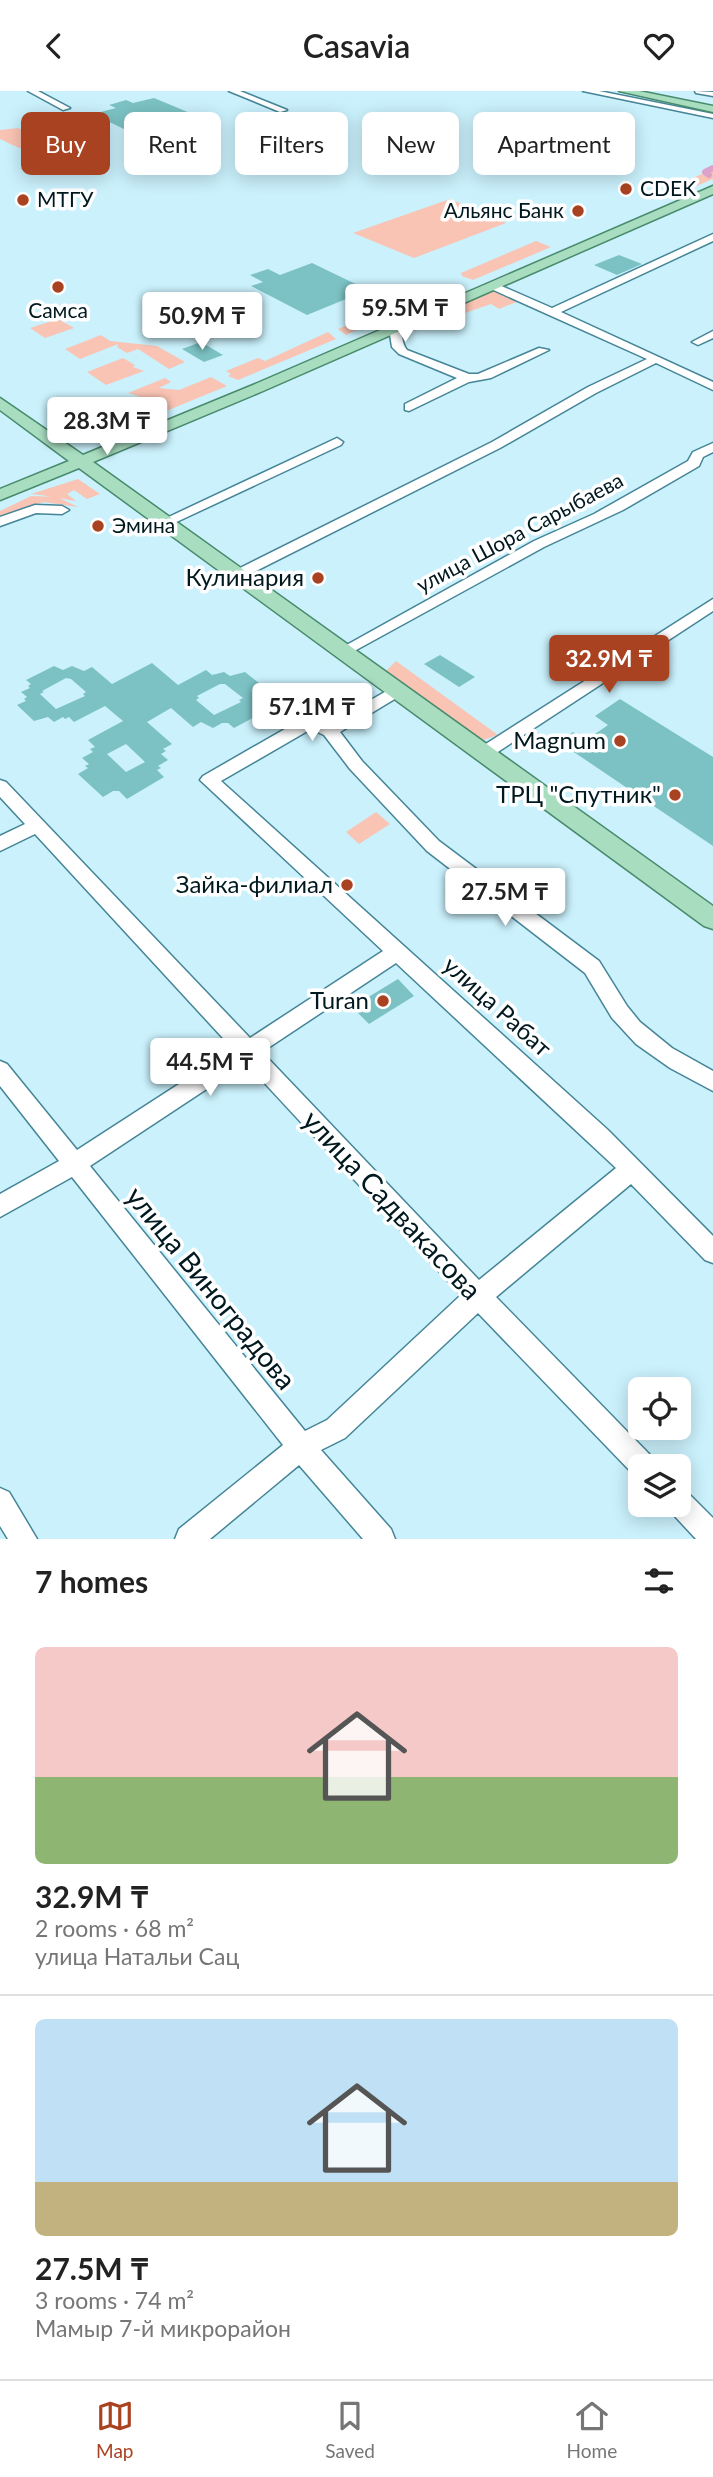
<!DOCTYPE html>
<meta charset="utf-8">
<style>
:root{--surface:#fff;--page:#f6f6f6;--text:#222;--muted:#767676;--line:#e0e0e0;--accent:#a94220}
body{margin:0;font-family:Lato,sans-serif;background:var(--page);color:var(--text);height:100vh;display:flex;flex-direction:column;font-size:26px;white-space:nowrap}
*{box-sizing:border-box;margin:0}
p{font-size:23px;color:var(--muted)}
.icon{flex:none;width:38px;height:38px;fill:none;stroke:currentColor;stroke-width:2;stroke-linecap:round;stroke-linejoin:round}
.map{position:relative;height:1448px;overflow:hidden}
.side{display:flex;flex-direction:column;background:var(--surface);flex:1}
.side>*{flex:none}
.banner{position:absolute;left:21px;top:21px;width:672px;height:63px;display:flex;gap:14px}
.tools{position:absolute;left:628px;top:1286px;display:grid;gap:14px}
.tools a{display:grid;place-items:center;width:63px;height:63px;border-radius:10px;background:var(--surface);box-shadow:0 4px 18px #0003;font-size:35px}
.price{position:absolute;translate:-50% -60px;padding:0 16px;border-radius:7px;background:#fff;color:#222;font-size:23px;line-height:46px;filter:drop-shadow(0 2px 4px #0008)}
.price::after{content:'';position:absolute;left:50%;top:42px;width:21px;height:16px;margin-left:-10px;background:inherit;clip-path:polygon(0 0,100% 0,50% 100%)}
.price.on{background:var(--accent);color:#fff}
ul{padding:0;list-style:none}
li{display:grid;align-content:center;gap:14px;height:371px;padding:0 35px}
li+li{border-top:2px solid var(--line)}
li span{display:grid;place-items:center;height:217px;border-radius:10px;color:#555}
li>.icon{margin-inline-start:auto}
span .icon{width:126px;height:126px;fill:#fffc;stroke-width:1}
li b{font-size:30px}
h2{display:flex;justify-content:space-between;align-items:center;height:84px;padding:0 35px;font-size:30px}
.chip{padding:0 24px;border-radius:10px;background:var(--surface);box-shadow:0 4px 18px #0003;font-size:24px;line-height:63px}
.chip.on{background:var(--accent);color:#fff}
header{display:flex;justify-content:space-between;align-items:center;height:91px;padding:0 35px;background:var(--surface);font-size:32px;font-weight:600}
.dock{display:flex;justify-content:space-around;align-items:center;height:98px;border-top:2px solid var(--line);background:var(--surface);font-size:19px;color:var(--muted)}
.dock a{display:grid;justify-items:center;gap:4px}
.dock .on{color:var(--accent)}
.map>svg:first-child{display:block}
</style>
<header><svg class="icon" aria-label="back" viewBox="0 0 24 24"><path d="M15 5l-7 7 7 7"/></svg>Casavia<svg class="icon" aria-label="heart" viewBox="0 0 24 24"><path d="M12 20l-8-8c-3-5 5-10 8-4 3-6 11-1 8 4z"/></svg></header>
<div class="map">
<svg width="713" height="1448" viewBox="0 0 713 1448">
<rect width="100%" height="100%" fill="#caf1fc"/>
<!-- green -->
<path fill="#f9c4b4" d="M18,37l35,18c-18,12 -36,1 -53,-7v-9z
M532,39l24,2 6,7 -25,9 -27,-9z
M713,78v10l-41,17 -10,-4z
M450,108l56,24 -92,35 -61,-25z
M536,150l15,6 -78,33 -11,-4 -1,-3z
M497,199l22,11 -20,8 -8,-5 -89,31 -4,-6 82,-36z
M402,211l5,4 -61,29 -8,-6z
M58,228l16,9 -29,10 -15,-10z
M328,241l8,7 -98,41 -10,-4 3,-2 -5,-3 32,-13 7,3z
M101,244l9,6 47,5 28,16 -16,7 -31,-20 -11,4 -10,-6 1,-3 -38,15 -15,-10z
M123,267l12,7 -2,2 11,4 -38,14 -19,-13z
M211,286l16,9 -117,48 -3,-2 21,-8 -1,-6h-10l-32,11 -3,-3 40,-15 4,3 27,-13 -25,-8 37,-15 6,4 -12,6 20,2z
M78,388l22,15 -13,5 -13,-9 -7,4 9,7c-14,-2 -30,-6 -45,-7z
M31,405l26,1 21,10 -35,-5 -43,17v-8z
M396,570l102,74 -15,5 -97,-69z
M376,721l14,12 -31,20 -13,-12z"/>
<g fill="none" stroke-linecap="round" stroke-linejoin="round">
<!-- canal -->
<path stroke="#dca2ca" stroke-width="6" d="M709,84l-4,-3 8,-4"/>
</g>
<!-- building -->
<path fill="#7cc2c4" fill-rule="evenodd" d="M154,7l36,15 -21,6 8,4 -17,5 -9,-4 -23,7 -35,-17 23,-6 -7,-3 17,-5 7,3z
M619,164l23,9 -25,11 -23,-10z
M312,172l56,27 -61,25 -56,-29 12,-4 -13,-7 18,-6 12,6z
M201,251l22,13 -19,7 -22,-13z
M440,564l35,22 -16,10 -35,-23z
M152,572l26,22 28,-15 6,5 12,-3 6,4 15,-4 19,15 -4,2 3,2 -8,5 6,4 -8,5 7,9 -26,14 -6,-5h-6l-9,5 -12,-6 -8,5 -22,-19 -24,14 25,22 -9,5 3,2 -5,3 7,6 -10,6 3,2 -4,2 7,7 -37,22 -8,-8h-6l-10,6 -25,-23 10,-6 -3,-2 4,-2 -7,-6 11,-6 -3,-3 5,-2 -7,-7 35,-19 -18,-15 -31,16 -5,-5 -4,2 -2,-2 -9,5 -6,-5 -14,4 -17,-16 9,-4 -2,-2 3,-2 -6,-5 9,-4 -2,-2 3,-2 -5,-4 28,-14 9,4 9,-4 12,5 8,-4 20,17zM66,587l5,1 15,13 -3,2 2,2 -29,13 -16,-15 4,-2 -2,-1zM220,593h5l18,14 -4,2 2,2 -27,13 -18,-15 3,-2 -2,-2zM126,653l19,18 -19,10 -19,-18z
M620,608l93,58v89l-154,-104 14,-10 12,9 23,-16 -13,-9z
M398,888l16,17 -45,28 -17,-17z"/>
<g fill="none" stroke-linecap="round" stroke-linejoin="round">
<defs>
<path id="minor" d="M28,0h10l32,17 -7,2z
M229,0h11l47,19 -7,2z
M583,0h16l114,23v4z
M695,0l18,1v4l-17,-3z
M713,143v7l-152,71 152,70v8l-57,-27 -60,30 -96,55 -258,130h-10v-6l260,-130 96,-55 59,-28 -158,-71v-4h8l55,24z
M389,237h8c7,7 4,15 10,22l62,24h9l61,-26 10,2 -58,28 -22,4 -60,29 -4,-1v-6l52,-26 -58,-24 -7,-7z
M713,240v7l-15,7 -6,-3z
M337,347l6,4 -2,3 -171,80 -5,1 -7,-4z
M713,352v9l-10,5 -4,9 -76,44 -79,37 -197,108h-10l-3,-3 200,-111 60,-27 94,-53 5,-9z
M35,414l27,1 7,4 -7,4 -26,-1 -36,13v-9z
M713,508v12l-223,146h-12l-2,-4 2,-4z
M397,594l6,1 2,4 -2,4 -63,38 22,29 77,80 160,120 28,45 13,16 32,26 41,23v20l-43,-23 -34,-24 -24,-26 -27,-45 -158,-122 -77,-82 -26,-34 -13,-6 -90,52 387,349 105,106v27l-8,-3 -74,-76 -135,113 157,161 4,9h-17v12l-5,-3 -157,-163 -133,125 -24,12 70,79 4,10h-32l-64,-74 -89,74h-35l4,-10 104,-84 -211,-268 -72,40v-23l59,-33 -59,-75v-25l7,3 70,86 156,-101 -198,-215 -35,17v-15l25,-12 -25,-27v-17l6,2 244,256 133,-87 -183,-171 3,-4 101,-58 6,-2 19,8zM396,872l220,205 -137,112 -217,-228zM246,972l215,232 -134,125 -22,11 -215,-265z
M0,1397l9,4 28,47h-29l-8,-13z
M679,1398l9,4 25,25v21h-17l-26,-28 -3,-6h12z"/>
<path id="major" d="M619,0h20l74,15v6z
M713,95v8l-450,197 -170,71 620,444v23l-9,-3 -625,-458 -79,32v-11l69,-28 -69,-51v-12l83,57 170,-70z"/>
</defs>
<!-- minor casing -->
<use href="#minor" stroke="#458597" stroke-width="3"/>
<!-- major casing -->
<use href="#major" stroke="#488a6c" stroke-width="3"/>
<!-- minor -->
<use href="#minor" fill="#fff" fill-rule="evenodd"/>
<!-- major -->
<use href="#major" fill="#a8ddc0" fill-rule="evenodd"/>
</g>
<!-- markers -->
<g fill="#a94220" stroke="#fff" stroke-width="2.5">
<circle cx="626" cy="98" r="7"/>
<circle cx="23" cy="109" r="7"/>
<circle cx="578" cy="120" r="7"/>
<circle cx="58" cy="196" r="7"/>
<circle cx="98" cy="435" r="7"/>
<circle cx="318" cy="487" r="7"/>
<circle cx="620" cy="650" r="7"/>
<circle cx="675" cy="704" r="7"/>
<circle cx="347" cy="794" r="7"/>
<circle cx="383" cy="910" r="7"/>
</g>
<g text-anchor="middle" stroke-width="7" stroke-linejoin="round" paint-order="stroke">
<!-- far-poi labels -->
<g font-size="21" fill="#00181f" stroke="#fff" text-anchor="start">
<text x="640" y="105">CDEK</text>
<text x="37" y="116">МТГУ</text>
<text x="564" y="127" text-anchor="end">Альянс Банк</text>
<text x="58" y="227" text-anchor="middle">Самса</text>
<text x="112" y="442">Эмина</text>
</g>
<!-- far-street labels -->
<g font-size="21" fill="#00181f" stroke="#fff">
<text transform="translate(520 442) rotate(-28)" y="7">улица Шора Сарыбаева</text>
</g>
<!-- poi labels -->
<g font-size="24" fill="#00181f" stroke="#fff" text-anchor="end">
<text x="304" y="495">Кулинария</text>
<text x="606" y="658">Magnum</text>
<text x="661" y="712">ТРЦ "Спутник"</text>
<text x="333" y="802">Зайка-филиал</text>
<text x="369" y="918">Turan</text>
</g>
<!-- street labels -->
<g font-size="24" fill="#00181f" stroke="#fff">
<text transform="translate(497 916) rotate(42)" y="8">улица Рабат</text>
</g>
<!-- near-street labels -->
<g font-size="28" fill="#00181f" stroke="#fff">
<text transform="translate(392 1114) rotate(47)" y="10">улица Садвакасова</text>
<text transform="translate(211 1197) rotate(51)" y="10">улица Виноградова</text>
</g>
</g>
</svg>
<div class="tools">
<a><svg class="icon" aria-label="locate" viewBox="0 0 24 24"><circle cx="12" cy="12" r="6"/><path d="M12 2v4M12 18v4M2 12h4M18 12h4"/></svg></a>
<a><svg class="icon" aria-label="layers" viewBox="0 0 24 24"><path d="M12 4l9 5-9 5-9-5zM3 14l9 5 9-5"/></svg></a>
</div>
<b class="price" style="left:405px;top:253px">59.5M ₸</b>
<b class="price" style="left:202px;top:261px">50.9M ₸</b>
<b class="price" style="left:107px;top:366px">28.3M ₸</b>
<b class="price on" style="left:609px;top:604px">32.9M ₸</b>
<b class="price" style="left:312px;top:652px">57.1M ₸</b>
<b class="price" style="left:505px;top:837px">27.5M ₸</b>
<b class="price" style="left:210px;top:1007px">44.5M ₸</b>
<div class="banner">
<a class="chip on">Buy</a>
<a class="chip">Rent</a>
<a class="chip">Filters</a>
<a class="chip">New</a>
<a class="chip">Apartment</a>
</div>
</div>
<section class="side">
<h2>7 homes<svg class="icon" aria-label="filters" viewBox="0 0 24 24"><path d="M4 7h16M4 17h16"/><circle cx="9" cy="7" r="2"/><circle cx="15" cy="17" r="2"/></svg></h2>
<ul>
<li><span style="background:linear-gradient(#f6c9c9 60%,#8fb573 0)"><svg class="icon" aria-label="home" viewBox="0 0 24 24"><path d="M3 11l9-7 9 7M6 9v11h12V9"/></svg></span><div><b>32.9M ₸</b><p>2 rooms · 68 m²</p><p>улица Натальи Сац</p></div></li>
<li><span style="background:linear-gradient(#bfe0f5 75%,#c2b280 0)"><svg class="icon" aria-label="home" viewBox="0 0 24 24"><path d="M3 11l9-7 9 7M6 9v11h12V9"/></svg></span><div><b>27.5M ₸</b><p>3 rooms · 74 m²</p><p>Мамыр 7-й микрорайон</p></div></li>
</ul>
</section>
<nav class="dock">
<a class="on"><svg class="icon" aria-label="map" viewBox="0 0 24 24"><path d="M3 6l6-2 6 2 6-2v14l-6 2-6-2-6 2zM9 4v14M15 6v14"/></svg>Map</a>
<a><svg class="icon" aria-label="saved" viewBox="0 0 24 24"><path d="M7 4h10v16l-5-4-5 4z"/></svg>Saved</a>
<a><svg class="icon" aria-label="home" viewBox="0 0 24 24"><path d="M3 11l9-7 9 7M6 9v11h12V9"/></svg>Home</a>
</nav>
